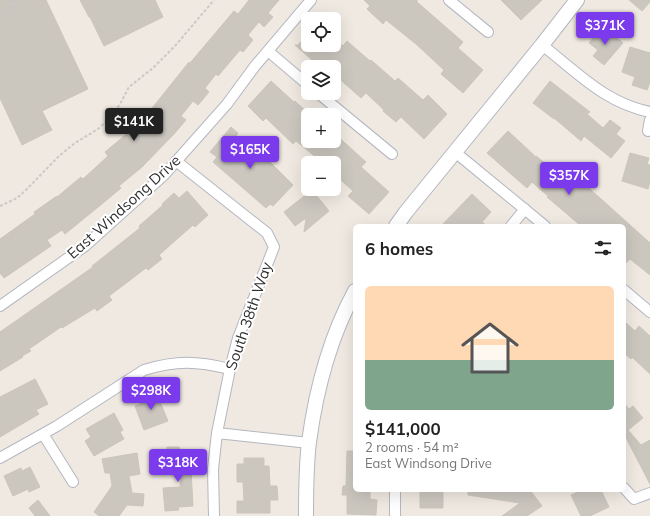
<!DOCTYPE html>
<meta charset="utf-8">
<style>
:root{--surface:#fff;--page:#f6f6f6;--text:#222;--muted:#767676;--accent:#7c3aed}
body{margin:0;font-family:Mulish,sans-serif;background:var(--page);color:var(--text);height:100vh;display:flex;flex-direction:column;font-size:15px;white-space:nowrap}
*{box-sizing:border-box;margin:0}
p{font-size:13px;color:var(--muted)}
.icon{flex:none;width:22px;height:22px;fill:none;stroke:currentColor;stroke-width:2;stroke-linecap:round;stroke-linejoin:round}
.map{position:relative;flex:1;overflow:hidden}
.drawer{position:absolute;left:353px;top:224px;width:273px;height:268px;display:flex;flex-direction:column;background:var(--surface);border-radius:6px;box-shadow:0 4px 16px #0002}
.drawer>*{flex:none}
.tools{position:absolute;left:301px;top:12px;display:grid;gap:8px}
.tools a{display:grid;place-items:center;width:40px;height:40px;border-radius:6px;background:var(--surface);box-shadow:0 4px 16px #0002;font-size:20px}
.price{position:absolute;translate:-50% -34px;padding:0 9px;border-radius:4px;background:var(--accent);color:#fff;font-size:13px;line-height:26px;filter:drop-shadow(0 1px 2px #0008)}
.price::after{content:'';position:absolute;left:50%;top:24px;width:12px;height:9px;margin-left:-6px;background:inherit;clip-path:polygon(0 0,100% 0,50% 100%)}
.price.current{background:#222;color:#fff}
ul{padding:0;list-style:none}
li{display:grid;align-content:center;gap:8px;height:212px;padding:0 12px}
li span{display:grid;place-items:center;height:124px;border-radius:6px;color:#555}
li>.icon{margin-inline-start:auto}
span .icon{width:72px;height:72px;fill:#fffc;stroke-width:1}
li b{font-size:17px}
h2{display:flex;justify-content:space-between;align-items:center;height:48px;padding:0 12px;font-size:17px}
.map>svg:first-child{display:block}
</style>
<div class="map">
<svg width="650" height="516" viewBox="0 0 650 516">
<rect width="100%" height="100%" fill="#efe9e1"/>
<!-- building -->
<path fill="#cbc7bf" stroke="#cbc5ba" d="M0,0h46l42,89 -46,22 10,19 -30,15 -22,-47z
M80,0h75l8,17 -59,29 -14,-29h-1z
M249,0h30l-11,13 5,4 -9,10 -5,-5 -11,13 5,5 -10,12 -3,-2 -22,26 -2,-2 -11,14 4,4 -11,13 -5,-4 -12,15 5,4 -12,14 -32,33 -23,19 2,2 -13,11 -43,35 -3,-4 -15,10 4,6 -47,32 -4,-5v-34l35,-25 -1,-2 23,-16v1l24,-20 2,2 25,-23 -3,-4 24,-20 24,-25 36,-45 1,1 44,-52 4,3z
M364,0h53v2l46,40 -5,6 25,22 -20,23 -22,-19 3,-4 -28,-26 -30,-24 -3,4 -16,-15 3,-3z
M501,0h41l-21,20z
M629,0h21v2l-8,9z
M608,30l15,13 -19,22 -11,-9 5,-6 -9,-7 10,-12 5,4z
M308,34v11h26v-7l9,8 4,-5 23,20 1,-1 24,21 3,-3 25,22 5,-5 19,19 -23,25 -23,-22 -5,5 -13,-11 1,-1 -18,-17 -5,5 -27,-24v-7h-14l-25,-22h3z
M630,47l20,6v29l-3,8 -15,-5 3,-8 -13,-5z
M271,81l23,21 1,-1 13,12v28h26v-8l32,29 -5,5 28,25 -20,22 -21,-18 5,-5 -19,-17v-11h-11l-27,-22 -3,3 -27,-26 -3,3 -15,-15z
M550,81l40,31 -3,2 16,14 7,-8 11,8 -5,6 9,7 -14,17 -27,-22 -3,5 -27,-23v1l-21,-16z
M231,127l7,6 -2,3 17,14 2,-3 38,38 -20,21 -3,-2 -4,4 -53,-46 4,-5 -7,-5z
M508,131l28,26v-1l27,22 7,-7 80,72v32l-20,-16 -6,6v-39h-43l-34,-29 1,-1 -16,-14 -5,6 -40,-35z
M630,153l19,5 -2,6 3,1v16l-2,8 -26,-8z
M312,190l17,21 -25,21 2,-14 -11,8 -11,-14z
M187,191l21,24 -13,12 -2,-2 -34,30 3,4 -14,11 -2,-2 -37,28 3,4 -15,11 -2,-3 -33,20 -1,-1 -32,22 2,2 -9,5 1,1 -23,14v-39l93,-65 -1,-1 48,-38 -1,-2 24,-21 -1,-1 12,-11 5,5z
M472,194l19,18 -9,10 5,4h-46z
M624,321l11,10 4,-5 11,10v38l-18,-17 -1,2 -7,-6z
M35,379l13,25 -12,6 3,4 -39,23v-40z
M155,390l13,31 -24,9 -9,-24 12,-5 -3,-7z
M624,403l5,6 4,-3 10,12 -15,12 13,15 9,-5v44l-26,-50z
M114,413l9,17 -3,2 4,7 -30,17 -9,-15 6,-4 -5,-8z
M167,447h12l9,24 3,-1 2,36 -15,1 1,3 -14,1 -2,-23 17,-1 1,-20 -15,-1z
M347,451h8v39h15v9l7,1 -1,15 -29,-1v-19h-5l1,-9h3z
M137,453l3,21 -11,2 3,17 12,1 -1,12 -16,-1 -8,11h-20l-5,-4 18,-26 -2,-13h-5l-3,-14z
M244,458h20v8h5l1,20h7l1,14h-8v13h-33v-12h7l-1,-19h-6v-18h7z
M30,467l10,20 -11,5 -1,-3 -15,7 -9,-20 17,-8 1,3z
M420,490h23v18h-23z
M468,490h62l12,16 -15,10h-25l18,-13 -52,-8z
M582,490h19l8,17 -19,9h-9l-10,-21z
M38,500l12,16h-15l-6,-8z"/>
<g fill="none" stroke-linecap="round" stroke-linejoin="round">
<defs>
<path id="street" d="M449,0l39,32
M542,45c35,27 63,58 108,67
M268,51l40,34
M318,93l74,61
M648,131l2,-11
M455,152l90,74
M176,161l91,72 7,14 -36,91 -8,31 -13,64 -4,36 1,47
M511,226l14,-17
M624,290l26,22
M0,306l85,-60 79,-71 63,-71 28,-38 56,-66
M217,433l92,10
M43,434l30,48
M0,458l57,-32 87,-56c33,-10 53,-9 86,-1
M624,488l10,11 16,-6
M395,516v-26"/>
<path id="secondary" d="M396,226l10,-14 136,-167 35,-45
M306,516c0,-24 0,-49 3,-74 7,-52 21,-105 46,-151"/>
</defs>
<!-- street casing -->
<use href="#street" stroke="#b4b7c1" stroke-width="12"/>
<!-- secondary casing -->
<use href="#secondary" stroke="#b4b7c1" stroke-width="16"/>
<!-- path -->
<path stroke="#c9c9c9" stroke-width="2" stroke-dasharray="3 2" stroke-linecap="butt" d="M0,11l22,-11
M0,206l17,-8 9,-8 33,-34 16,-13 23,-14 13,-12 9,-13 9,-17 24,-19 22,-22 39,-46"/>
<!-- street -->
<use href="#street" stroke="#fff" stroke-width="10"/>
<!-- secondary -->
<use href="#secondary" stroke="#fff" stroke-width="14"/>
</g>
<g text-anchor="middle" stroke-width="4" stroke-linejoin="round" paint-order="stroke">
<!-- street labels -->
<g font-size="15" fill="#2e2e2e" stroke="#fff">
<text transform="translate(124 207) rotate(-42)" y="5">East Windsong Drive</text>
<text transform="translate(249 316) rotate(-71)" y="5">South 38th Way</text>
</g>
</g>
</svg>
<div class="tools">
<a><svg class="icon" aria-label="locate" viewBox="0 0 24 24"><circle cx="12" cy="12" r="6"/><path d="M12 2v4M12 18v4M2 12h4M18 12h4"/></svg></a>
<a><svg class="icon" aria-label="layers" viewBox="0 0 24 24"><path d="M12 4l9 5-9 5-9-5zM3 14l9 5 9-5"/></svg></a>
<a>+</a>
<a>−</a>
</div>
<b class="price" style="left:605px;top:46px">$371K</b>
<b class="price current" style="left:134px;top:142px">$141K</b>
<b class="price" style="left:250px;top:170px">$165K</b>
<b class="price" style="left:569px;top:196px">$357K</b>
<b class="price" style="left:151px;top:411px">$298K</b>
<b class="price" style="left:178px;top:483px">$318K</b>
<section class="drawer">
<h2>6 homes<svg class="icon" aria-label="filters" viewBox="0 0 24 24"><path d="M4 7h16M4 17h16"/><circle cx="9" cy="7" r="2"/><circle cx="15" cy="17" r="2"/></svg></h2>
<ul>
<li><span style="background:linear-gradient(#ffd9b3 60%,#7fa58c 0)"><svg class="icon" aria-label="home" viewBox="0 0 24 24"><path d="M3 11l9-7 9 7M6 9v11h12V9"/></svg></span><div><b>$141,000</b><p>2 rooms · 54 m²</p><p>East Windsong Drive</p></div></li>
</ul>
</section>
</div>
